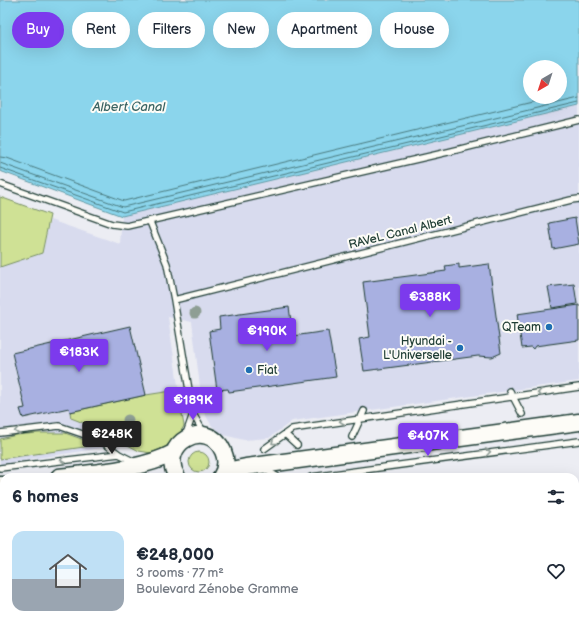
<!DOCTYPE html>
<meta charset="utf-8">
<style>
:root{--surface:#fff;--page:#f6f6f7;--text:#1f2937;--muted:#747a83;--line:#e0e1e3;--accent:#7c3aed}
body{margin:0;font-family:"Balsamiq Sans",sans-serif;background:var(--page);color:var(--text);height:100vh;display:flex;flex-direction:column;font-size:15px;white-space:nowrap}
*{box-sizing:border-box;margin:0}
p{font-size:13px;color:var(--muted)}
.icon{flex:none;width:22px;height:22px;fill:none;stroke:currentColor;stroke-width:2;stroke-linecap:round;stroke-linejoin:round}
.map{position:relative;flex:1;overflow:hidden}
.panel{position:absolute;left:0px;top:473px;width:579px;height:156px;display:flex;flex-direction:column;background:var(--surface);border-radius:12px 12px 0 0;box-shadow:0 4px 16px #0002}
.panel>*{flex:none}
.guide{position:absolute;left:12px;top:12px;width:555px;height:36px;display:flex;gap:8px}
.needle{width:26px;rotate:219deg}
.fabs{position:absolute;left:523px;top:60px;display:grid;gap:8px}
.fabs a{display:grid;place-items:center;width:44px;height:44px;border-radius:50%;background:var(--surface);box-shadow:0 4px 16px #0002;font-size:20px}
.price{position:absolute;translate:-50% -34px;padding:0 9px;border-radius:4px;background:var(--accent);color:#fff;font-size:13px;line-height:26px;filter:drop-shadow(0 1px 2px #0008)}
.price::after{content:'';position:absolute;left:50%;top:24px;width:12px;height:9px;margin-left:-6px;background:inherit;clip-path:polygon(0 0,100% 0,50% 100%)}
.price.selected{background:#222;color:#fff}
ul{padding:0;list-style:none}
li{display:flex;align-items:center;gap:12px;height:100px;padding:0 12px}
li+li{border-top:1px solid var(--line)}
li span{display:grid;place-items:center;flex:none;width:112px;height:80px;border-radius:12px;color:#555}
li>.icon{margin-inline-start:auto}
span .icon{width:48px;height:48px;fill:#fffc;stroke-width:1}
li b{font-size:17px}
h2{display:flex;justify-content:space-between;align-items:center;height:48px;padding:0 12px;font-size:17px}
.chip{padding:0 14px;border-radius:18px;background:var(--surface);box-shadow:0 4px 16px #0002;font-size:14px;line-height:36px}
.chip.selected{background:var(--accent);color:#fff}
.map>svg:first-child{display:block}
</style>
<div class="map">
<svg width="579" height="629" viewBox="0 0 579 629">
<rect width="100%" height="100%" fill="#ecedf3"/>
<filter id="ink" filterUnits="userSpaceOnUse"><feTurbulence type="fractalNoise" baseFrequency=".025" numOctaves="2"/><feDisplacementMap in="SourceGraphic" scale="8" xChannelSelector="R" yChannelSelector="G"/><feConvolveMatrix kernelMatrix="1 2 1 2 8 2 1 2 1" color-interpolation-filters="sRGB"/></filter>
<g filter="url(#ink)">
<!-- built -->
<path fill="#d8dbee" d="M579,106v275l-287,40 -23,17 -25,2 -20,-5 -12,-9 -9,-15 -11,-89 -24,-5 16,109 -19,21 -14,6 -12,-2 -13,-7 -126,20v-197l42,-14 8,-33 70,24 2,-28z
M575,535h4v94h-56v-4h52z"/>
<!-- green -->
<path fill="#cfe195" stroke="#778f64" d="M0,197l50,18 -8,38 -42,14z
M178,390l6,36 -7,12 -12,9 -14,6 -12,-2 -13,-7 -7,-7 -48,-19 -1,-6 76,-17z
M38,433h27l33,12 -98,14v-20l16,-4z
M189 462a10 10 0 1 1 20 0a10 10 0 1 1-20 0Z"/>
<!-- water -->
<path fill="#8bd5ec" stroke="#6098a2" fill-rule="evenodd" d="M0,0h579v106l-457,110 -122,-45zM530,67h30v30h-30z"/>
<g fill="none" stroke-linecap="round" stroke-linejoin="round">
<!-- shore -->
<path stroke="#4a7a7e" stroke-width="1" d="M0,157l7,1 117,43 429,-104
M0,163l123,44 456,-109
M0,168l123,44 456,-109"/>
</g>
<!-- building -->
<path fill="#a8b0e1" stroke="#1f3d34" d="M575,218l4,26 -26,5 -4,-26z
M459,264v4l30,-4 12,89 -9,4 -14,-1 -114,15 -5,-32 11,-2 -7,-55 83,-11 -1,-5z
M574,284l3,20 -25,4 -4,-21z
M579,305v35l-44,6 -2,3 -2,-2 -9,1 -5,-34z
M289,307l4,29 35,-5 8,46 -107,15 -1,-3 -11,1 -8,-59 11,-2 -1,-12z
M130,326l16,69 -76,17 -1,-4 -46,10 -3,-9 5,-1 -13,-55z
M575,497h1v21h-1z
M4,528v16h-4v-15z
M575,535h4v24h-4z
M0,559h4v21l-4,-1z
M171,625h39l1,2h-40z
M232,625h44l1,3 -45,1z
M182,627h29v2h-29z"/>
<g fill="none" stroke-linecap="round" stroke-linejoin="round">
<defs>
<path id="service" d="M0,184l112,40 15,2 321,-74 131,-32
M150,222l17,42 7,36 19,114 11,19
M174,300l397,-100 8,-1
M510,391l12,23
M0,433l59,-7 41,14 19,14
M285,434l12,11
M185,437l8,-23
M352,437l12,-26
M264,449l28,-20 287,-42
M0,468l119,-14 16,8
M262,468l16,9
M311,477l268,-36"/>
<path id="minor" d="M0,517l4,-1
M575,525l4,-1
M0,550h4
M222,625l1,4"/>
<path id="secondary" d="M223,473l8,-3 15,-3 333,-45
M59,477c35,-5 83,-7 114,-24
M177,477c-20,-33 30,-61 46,-26 4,9 3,18 -2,26
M0,485h4
M0,501h4"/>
</defs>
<!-- service casing -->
<use href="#service" stroke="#1f3d34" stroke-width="8"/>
<!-- minor casing -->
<use href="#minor" stroke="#1f3d34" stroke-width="14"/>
<!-- secondary casing -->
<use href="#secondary" stroke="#1f3d34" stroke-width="19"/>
<!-- service -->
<use href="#service" stroke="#fdfcf7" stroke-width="5.5"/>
<!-- minor -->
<use href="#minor" stroke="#fdfcf7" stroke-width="11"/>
<!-- secondary -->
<use href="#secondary" stroke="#fdfcf7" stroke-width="16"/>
</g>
<!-- trees -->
<g fill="#8e9e94">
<circle cx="195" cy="313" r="5.5"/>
<circle cx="128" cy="420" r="5.5"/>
</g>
<!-- one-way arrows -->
<defs><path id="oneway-chevron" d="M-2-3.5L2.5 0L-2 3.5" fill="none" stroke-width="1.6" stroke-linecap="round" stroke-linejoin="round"/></defs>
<g stroke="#8e9c96">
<use href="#oneway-chevron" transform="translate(540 393) rotate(171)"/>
<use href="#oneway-chevron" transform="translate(342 421) rotate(172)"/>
<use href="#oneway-chevron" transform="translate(17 431) rotate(173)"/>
<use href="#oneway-chevron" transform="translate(274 442) rotate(144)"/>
<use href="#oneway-chevron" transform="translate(488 452) rotate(-8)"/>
<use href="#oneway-chevron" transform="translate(63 460) rotate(173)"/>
</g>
</g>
<!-- markers -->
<g fill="#1f6fb2" stroke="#fdfcf7" stroke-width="1.5">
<circle cx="549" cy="327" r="4"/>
<circle cx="460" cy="348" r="4"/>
<circle cx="249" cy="370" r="4"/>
</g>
<g text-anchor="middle" stroke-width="4" stroke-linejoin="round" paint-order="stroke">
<!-- street labels -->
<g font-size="12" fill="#1f3d34" stroke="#fdfcf7">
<text transform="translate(400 232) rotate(-14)" y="4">RAVeL Canal Albert</text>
</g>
<!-- poi labels -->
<g font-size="12" fill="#1f3d34" stroke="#fdfcf7" text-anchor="end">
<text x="541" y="331">QTeam</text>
<text x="452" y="345">Hyundai -<tspan x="452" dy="14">L'Universelle</tspan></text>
<text x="257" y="374" text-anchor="start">Fiat</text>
</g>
<!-- water labels -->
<g font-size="13" font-style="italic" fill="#3a6362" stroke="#fdfcf7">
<text x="129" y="111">Albert Canal</text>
</g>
</g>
</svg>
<div class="fabs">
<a><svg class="needle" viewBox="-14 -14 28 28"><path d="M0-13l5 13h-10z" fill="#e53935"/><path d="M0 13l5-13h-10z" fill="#747a83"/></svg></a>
</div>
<b class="price" style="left:430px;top:318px">€388K</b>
<b class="price" style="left:267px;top:352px">€190K</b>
<b class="price" style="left:79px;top:373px">€183K</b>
<b class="price" style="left:193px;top:421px">€189K</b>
<b class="price selected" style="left:112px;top:455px">€248K</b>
<b class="price" style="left:428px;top:457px">€407K</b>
<div class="guide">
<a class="chip selected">Buy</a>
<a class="chip">Rent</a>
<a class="chip">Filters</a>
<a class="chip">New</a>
<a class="chip">Apartment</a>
<a class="chip">House</a>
</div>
<section class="panel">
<h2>6 homes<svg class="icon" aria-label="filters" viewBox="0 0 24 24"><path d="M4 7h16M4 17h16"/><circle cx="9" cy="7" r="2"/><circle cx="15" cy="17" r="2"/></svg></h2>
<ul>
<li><span style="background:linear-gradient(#bfe0f5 60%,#9aa5b1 0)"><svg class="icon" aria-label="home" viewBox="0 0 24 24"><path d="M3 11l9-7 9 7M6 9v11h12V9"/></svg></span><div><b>€248,000</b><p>3 rooms · 77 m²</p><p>Boulevard Zénobe Gramme</p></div><svg class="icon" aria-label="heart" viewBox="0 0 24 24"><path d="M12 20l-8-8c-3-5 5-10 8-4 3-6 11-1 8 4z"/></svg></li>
</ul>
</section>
</div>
